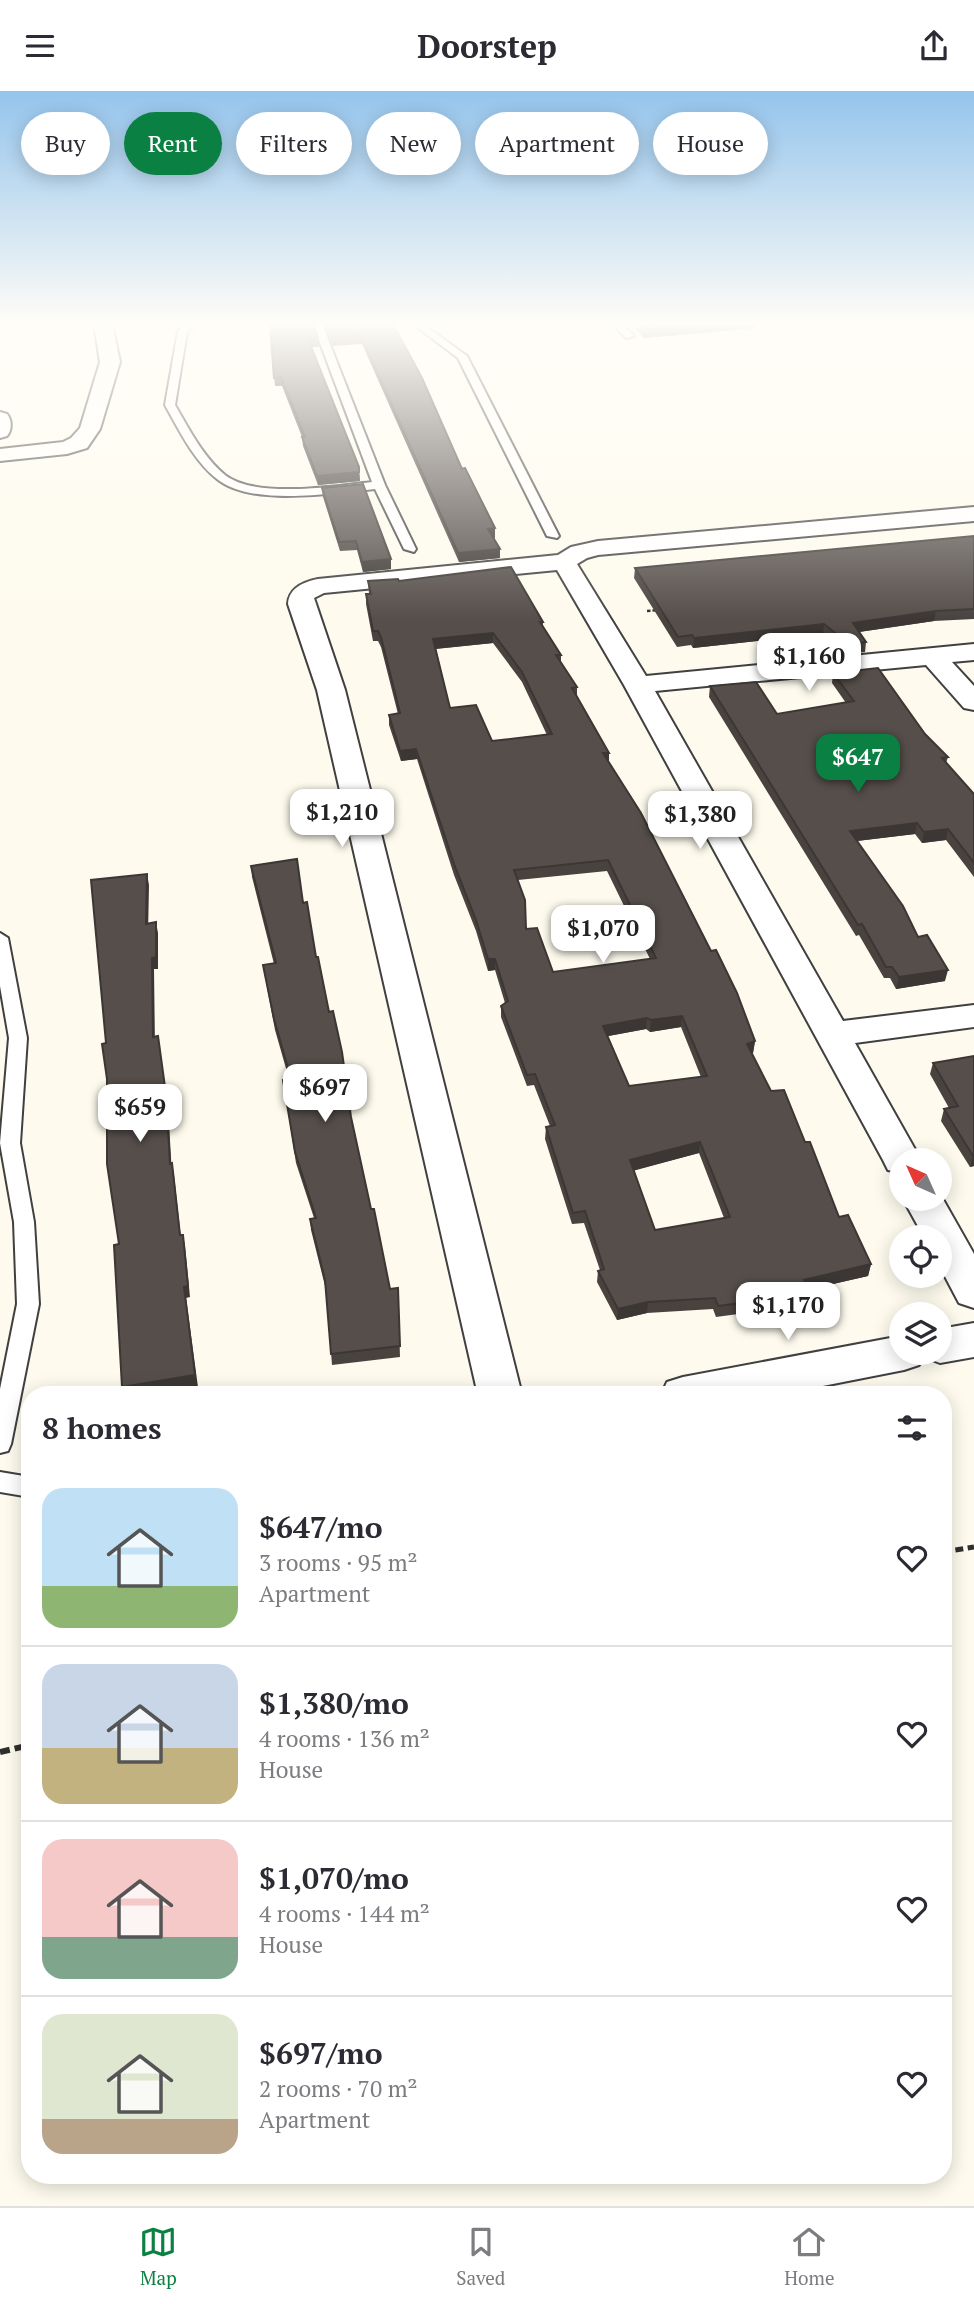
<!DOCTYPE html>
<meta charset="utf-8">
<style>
:root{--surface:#fff;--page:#f2f2f3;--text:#2b2b33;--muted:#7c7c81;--line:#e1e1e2;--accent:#0b8043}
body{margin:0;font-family:"PT Serif",serif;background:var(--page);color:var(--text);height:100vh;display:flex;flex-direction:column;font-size:26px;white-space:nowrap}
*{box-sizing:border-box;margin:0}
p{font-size:23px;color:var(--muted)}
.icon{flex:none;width:38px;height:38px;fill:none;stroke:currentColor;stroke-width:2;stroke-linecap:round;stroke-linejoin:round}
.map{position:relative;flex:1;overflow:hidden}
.panel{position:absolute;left:21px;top:1295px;width:931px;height:798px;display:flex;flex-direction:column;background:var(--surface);border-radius:28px;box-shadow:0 4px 18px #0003}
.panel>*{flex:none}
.banner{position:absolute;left:21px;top:21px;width:933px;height:63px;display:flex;gap:14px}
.needle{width:46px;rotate:315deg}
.tools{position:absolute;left:889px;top:1057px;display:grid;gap:14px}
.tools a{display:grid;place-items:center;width:63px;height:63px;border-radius:50%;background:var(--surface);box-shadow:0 4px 18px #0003;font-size:35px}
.price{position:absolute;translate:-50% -60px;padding:0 16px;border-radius:14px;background:#fff;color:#222;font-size:23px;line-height:46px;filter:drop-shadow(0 2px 4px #0008)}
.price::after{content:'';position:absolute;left:50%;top:42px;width:21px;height:16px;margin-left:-10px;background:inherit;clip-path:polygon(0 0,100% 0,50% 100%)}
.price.selected{background:var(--accent);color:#fff}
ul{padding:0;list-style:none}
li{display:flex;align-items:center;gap:21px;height:175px;padding:0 21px}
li+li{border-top:2px solid var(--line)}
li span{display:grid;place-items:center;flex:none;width:196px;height:140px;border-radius:21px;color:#555}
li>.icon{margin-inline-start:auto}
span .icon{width:84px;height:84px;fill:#fffc;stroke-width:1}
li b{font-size:30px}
h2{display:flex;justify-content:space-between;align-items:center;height:84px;padding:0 21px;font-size:30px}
.tag{padding:0 24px;border-radius:32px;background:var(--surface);box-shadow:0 4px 18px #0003;font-size:24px;line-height:63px}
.tag.selected{background:var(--accent);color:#fff}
header{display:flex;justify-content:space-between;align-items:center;height:91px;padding:0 21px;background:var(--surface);font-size:32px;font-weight:700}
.tab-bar{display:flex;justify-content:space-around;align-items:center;height:98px;border-top:2px solid var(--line);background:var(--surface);font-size:19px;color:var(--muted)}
.tab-bar a{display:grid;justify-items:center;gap:4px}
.tab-bar .selected{color:var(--accent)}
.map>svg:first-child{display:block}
</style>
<header><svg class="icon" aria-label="menu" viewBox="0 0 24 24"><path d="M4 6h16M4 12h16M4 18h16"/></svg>Doorstep<svg class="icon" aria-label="share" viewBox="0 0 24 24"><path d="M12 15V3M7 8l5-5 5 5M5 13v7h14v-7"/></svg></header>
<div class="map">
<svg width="974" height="2115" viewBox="0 0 974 2115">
<rect width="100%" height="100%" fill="#fefbee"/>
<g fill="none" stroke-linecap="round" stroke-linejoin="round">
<defs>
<path id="service" d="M187,233h10l-10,8 -12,73c14,24 28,52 50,70 31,24 110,11 147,7l-59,-158h9l63,161 31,64 -2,3 -10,-3 -29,-60c-41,4 -124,18 -158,-10 -23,-18 -38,-49 -52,-74l13,-74z
M413,233h10l44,32 92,180 -2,2 -10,-2 -89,-178z
M613,233h9l12,12 -8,2z
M0,842l8,5 19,100 -7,105 14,79 5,82 -28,140 -3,7 -8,2v-64l17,-85 -3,-82 -14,-79 9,-105 -9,-52z
M0,1381l30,5v20l-30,-5z"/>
<path id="minor" d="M94,233h18l8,38 -20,67 -13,19 -20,6 -67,7v-12l63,-7 8,-4 9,-10 20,-66z
M0,321l7,2c5,6 5,16 0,22l-7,2z
M974,416v14l-376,34 -11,3 -10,6 69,112 328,-32v16l-22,2 22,24v24l-10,-2 -38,-43 -271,26 188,330 131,-16v22l-119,16 66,117h-20v13l-13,-3 -5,-10 -259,-475 -67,-115 -233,23 -10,5 31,92 177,705h-44l-161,-705 -29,-86c1,-16 15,-22 30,-25l240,-24 13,-8 27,-6z
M940,1103l34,60v54l-15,-5 -19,-36v-30h-16l-21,-38h37z
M974,1232v34l-34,6 -16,-6 -5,8 -15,5 -127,25h-116l6,-13 16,-5 218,-41v17h39v-24z"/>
</defs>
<!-- service casing -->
<use href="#service" stroke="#404040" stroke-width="4"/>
<!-- minor casing -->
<use href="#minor" stroke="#404040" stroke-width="4"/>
<!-- path-far2 -->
<path stroke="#2f2f2f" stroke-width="2.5" stroke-dasharray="3.5 2" stroke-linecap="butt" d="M647,520l13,-1"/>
<!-- path-far1 -->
<path stroke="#2f2f2f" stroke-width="5" stroke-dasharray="8 4.5" stroke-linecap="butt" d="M943,1461l31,-5"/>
<!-- path -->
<path stroke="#2f2f2f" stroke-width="6" stroke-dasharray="10 5" stroke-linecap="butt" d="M0,1661l30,-7"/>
<!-- service -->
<use href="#service" fill="#fff" fill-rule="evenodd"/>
<!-- minor -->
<use href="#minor" fill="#fff" fill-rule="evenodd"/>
</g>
<!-- wall -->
<path fill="#494340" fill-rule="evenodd" d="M270,233l48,14 1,9h-7l47,120 1,14 -42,4 -15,-39 -1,-9 -20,-51h-7z
M324,233h69l69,145 33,59v10h-2l7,11v9l-41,4 -97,-218 -29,2z
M632,233h123v4l-111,10z
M322,397l69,81 -28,3 -6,-22 -17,1 -17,-54z
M974,445v83l-40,2 -75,11 7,10 -1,10 -18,2 -24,-20 -130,14 -2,-3 -14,2 -43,-69 1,-10z
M368,490h31l144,41v4l18,29v8l16,24v9l32,66 146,279 -2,12h-1l19,38 34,51 34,75 32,47 -3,12 -61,14 2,4 -3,11 -90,12 -3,-8 -66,4 -30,7 -20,-38 1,-11 2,-1 -16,-47 -12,1 -27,-85 1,-12 4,-1 -16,-41 -7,1 -26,-69v-11l4,-3 -10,-33 -7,1 -12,-40 -22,-56 -37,-116 -16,2 -12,-36v-10l9,-1 -17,-67 -3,-6h-5l-7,-37v-10h3zM493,552l29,39 25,53 -55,6 -42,-33 -14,-59zM607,780l43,88 -97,13 -27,-43 -8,-49zM681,936l20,50 -72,9 -21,-50 38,-7 4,3zM699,1062l25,65 -69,12 -21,-60z
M833,582l92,61 23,23 -2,6 28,31v83l-28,-37 -24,3 -7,-9 -58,7 88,140 -49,8 -6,-11h-6l-25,-43 -3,1 -147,-239 1,-11 67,28 69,-11 -14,-20z
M251,775l52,37 13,54 55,252 19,80 8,-1 2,69 -68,8 -6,-75 -15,-60 -1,-11 4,-1 -18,-55 -13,-83 6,-1 -14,-49 -10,-53 -2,-12 11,-1 -22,-87z
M974,965v110l-4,1 -29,-46 3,-12 5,-1 -19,-34 3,-11z"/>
<!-- shaded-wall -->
<path fill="#3c3734" d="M712,233h43v4l-111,10v-8z
M359,381l1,9 -42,4 -1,-9z
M495,437v10h-7v-9z
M500,458v9l-41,4 -1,-9z
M391,468v10l-28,3 -1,-10z
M936,520l-2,10 -82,12 1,-10z
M824,533l-1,10 -130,14 1,-10z
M493,542v10l-60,6v-10z
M416,658l1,10 -16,2 -1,-10z
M603,662h6v10z
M917,732l-2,11 -67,8 2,-11z
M948,738l-2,11 -24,3 2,-11z
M147,783l2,11 -1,50 -2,-11z
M156,831l2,11v36h-4l1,79 -2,-11 -1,-79z
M488,868h7v11l-7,1z
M948,879l-3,11 -49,8 3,-12z
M682,925l-1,11 -31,5 1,-12z
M647,927l-1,11 -43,8v-11z
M158,945l10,70 4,69 -2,-11z
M755,950l-2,12 -8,2 2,-11z
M700,1051l-1,11 -70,19 1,-12z
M974,1064v11l-4,1 3,-11z
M172,1072l2,12 8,72 -2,-12z
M183,1144l2,11 5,51 -4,1 12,89 -51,8h-23l-2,-8 62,-100z
M871,1173l-3,12 -66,15 2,-11z
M648,1211l-1,11 -30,7 1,-11z"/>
<!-- building -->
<path fill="#554e4a" stroke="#3c3734" stroke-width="2" fill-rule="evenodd" d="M270,233h43l5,14 -10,1 51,128v5l-42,4 -15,-39h3l-24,-60 -7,1z
M327,233h66l29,54 40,91 3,-1 30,60 -7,1 12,20 -42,4 -97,-217 -28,1z
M639,233h73l-68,6z
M363,393l28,75 -29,3 -6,-21 -17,1 -17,-54z
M974,445v73l-38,2 -83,12 13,19 -17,2 -25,-20 -130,14 -2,-3 -14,2 -43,-69z
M511,476l32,55h-3l21,33h-5l21,32 -5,1 37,65h-6l38,60 70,138 5,-1 21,43 18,48 -8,3 24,47 13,-1 21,52h5l29,75 9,-2 23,49 -67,16 5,14 -91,12 -3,-8 -67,4 -30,7 -20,-38 6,-2 -19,-58 -12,2 -27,-86 9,-2 -20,-51 -8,1 -26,-69 7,-5 -13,-42h-7l-12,-39 -22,-56 -38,-115 -16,2 -11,-36 11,-2 -19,-76 -3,-6h-5l-7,-37h5l-3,-13 30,-2 1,2zM493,542l29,39 30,62 -60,7 -16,-36 -26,3 -17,-69zM608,769l48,98 -103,14 -16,-44 -11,1 -1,-29 -11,-30zM682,925l25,60 -78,10 -26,-60 44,-8 4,2zM700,1051l30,75 -75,13 -25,-70z
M878,577l47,66 23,23 -6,1 32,36v69l-26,-34 -24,3 -7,-9 -67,8 53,75 15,31 9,-2 21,35 -49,7 -7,-10h-6l-24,-43 -4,1 -148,-239 46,-4 21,32 77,-13 -21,-28z
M297,768l6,44 4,-1 9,55h2l11,55 4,-1 9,41 9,65 20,92h3l16,80 8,-1 2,58 -69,8 -6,-74 -15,-61 6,-1 -21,-66 -12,-72 8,-1 -17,-60 -11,-54 13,-2 -25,-97z
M147,783l-1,50 10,-2v35l-4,1 1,79 5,-1 8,58 4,70 2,-1 8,72h3l5,51 -4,1 11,88 -73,12 -8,-142 5,-1 -12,-80v-85l-5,-35 4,-1 -15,-163z
M974,965v99l-1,1 -29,-47 14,-3 -25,-43z"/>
<!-- sky -->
<linearGradient id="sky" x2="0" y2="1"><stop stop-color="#94c4ec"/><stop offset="0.44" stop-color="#fffdf7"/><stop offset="1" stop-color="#fffdf7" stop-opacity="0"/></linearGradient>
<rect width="974" height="529" fill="url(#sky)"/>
</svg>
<div class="tools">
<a><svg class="needle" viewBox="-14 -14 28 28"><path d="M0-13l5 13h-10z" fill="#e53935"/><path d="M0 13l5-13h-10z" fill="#7c7c81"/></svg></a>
<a><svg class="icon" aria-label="locate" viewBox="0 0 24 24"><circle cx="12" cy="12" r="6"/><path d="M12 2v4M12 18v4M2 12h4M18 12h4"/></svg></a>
<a><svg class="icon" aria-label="layers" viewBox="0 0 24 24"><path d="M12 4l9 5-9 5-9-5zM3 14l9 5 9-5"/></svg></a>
</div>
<b class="price" style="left:809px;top:602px">$1,160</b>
<b class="price selected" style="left:858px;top:703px">$647</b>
<b class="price" style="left:342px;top:758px">$1,210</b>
<b class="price" style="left:700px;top:760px">$1,380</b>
<b class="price" style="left:603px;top:874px">$1,070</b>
<b class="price" style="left:325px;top:1033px">$697</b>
<b class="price" style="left:140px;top:1053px">$659</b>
<b class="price" style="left:788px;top:1251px">$1,170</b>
<div class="banner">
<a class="tag">Buy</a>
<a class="tag selected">Rent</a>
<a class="tag">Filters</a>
<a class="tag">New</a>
<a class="tag">Apartment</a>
<a class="tag">House</a>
</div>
<section class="panel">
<h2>8 homes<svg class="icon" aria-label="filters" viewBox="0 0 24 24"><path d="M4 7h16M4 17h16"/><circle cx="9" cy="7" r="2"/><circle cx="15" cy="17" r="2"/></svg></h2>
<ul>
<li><span style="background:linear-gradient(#bfe0f5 70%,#8fb573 0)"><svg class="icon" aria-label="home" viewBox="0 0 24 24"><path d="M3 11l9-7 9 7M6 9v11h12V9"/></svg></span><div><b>$647/mo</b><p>3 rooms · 95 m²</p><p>Apartment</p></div><svg class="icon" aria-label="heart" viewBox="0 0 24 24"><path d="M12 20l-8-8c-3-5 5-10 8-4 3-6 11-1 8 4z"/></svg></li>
<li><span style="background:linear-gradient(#c9d6e8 60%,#c2b280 0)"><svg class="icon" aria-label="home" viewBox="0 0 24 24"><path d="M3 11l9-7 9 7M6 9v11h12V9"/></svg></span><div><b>$1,380/mo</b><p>4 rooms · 136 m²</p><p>House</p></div><svg class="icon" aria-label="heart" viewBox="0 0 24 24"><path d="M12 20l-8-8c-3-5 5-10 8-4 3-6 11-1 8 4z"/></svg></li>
<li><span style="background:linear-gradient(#f6c9c9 70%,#7fa58c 0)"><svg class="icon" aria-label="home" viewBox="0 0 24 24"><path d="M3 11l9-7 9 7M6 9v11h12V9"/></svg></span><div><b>$1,070/mo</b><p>4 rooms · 144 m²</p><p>House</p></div><svg class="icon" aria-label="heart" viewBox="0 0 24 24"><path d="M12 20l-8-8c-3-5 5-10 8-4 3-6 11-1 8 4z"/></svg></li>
<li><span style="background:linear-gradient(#dfe7d0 75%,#b9a48a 0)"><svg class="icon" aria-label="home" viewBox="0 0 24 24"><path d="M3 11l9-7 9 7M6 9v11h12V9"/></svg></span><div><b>$697/mo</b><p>2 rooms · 70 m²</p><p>Apartment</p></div><svg class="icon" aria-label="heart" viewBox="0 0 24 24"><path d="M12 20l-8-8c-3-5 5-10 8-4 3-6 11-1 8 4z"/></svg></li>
</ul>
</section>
</div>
<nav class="tab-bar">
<a class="selected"><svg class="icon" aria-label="map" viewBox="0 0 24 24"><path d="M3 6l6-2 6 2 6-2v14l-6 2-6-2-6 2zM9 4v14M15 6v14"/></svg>Map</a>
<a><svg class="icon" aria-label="saved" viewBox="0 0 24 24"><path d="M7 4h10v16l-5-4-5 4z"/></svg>Saved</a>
<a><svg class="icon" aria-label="home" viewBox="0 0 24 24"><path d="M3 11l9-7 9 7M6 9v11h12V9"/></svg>Home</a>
</nav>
